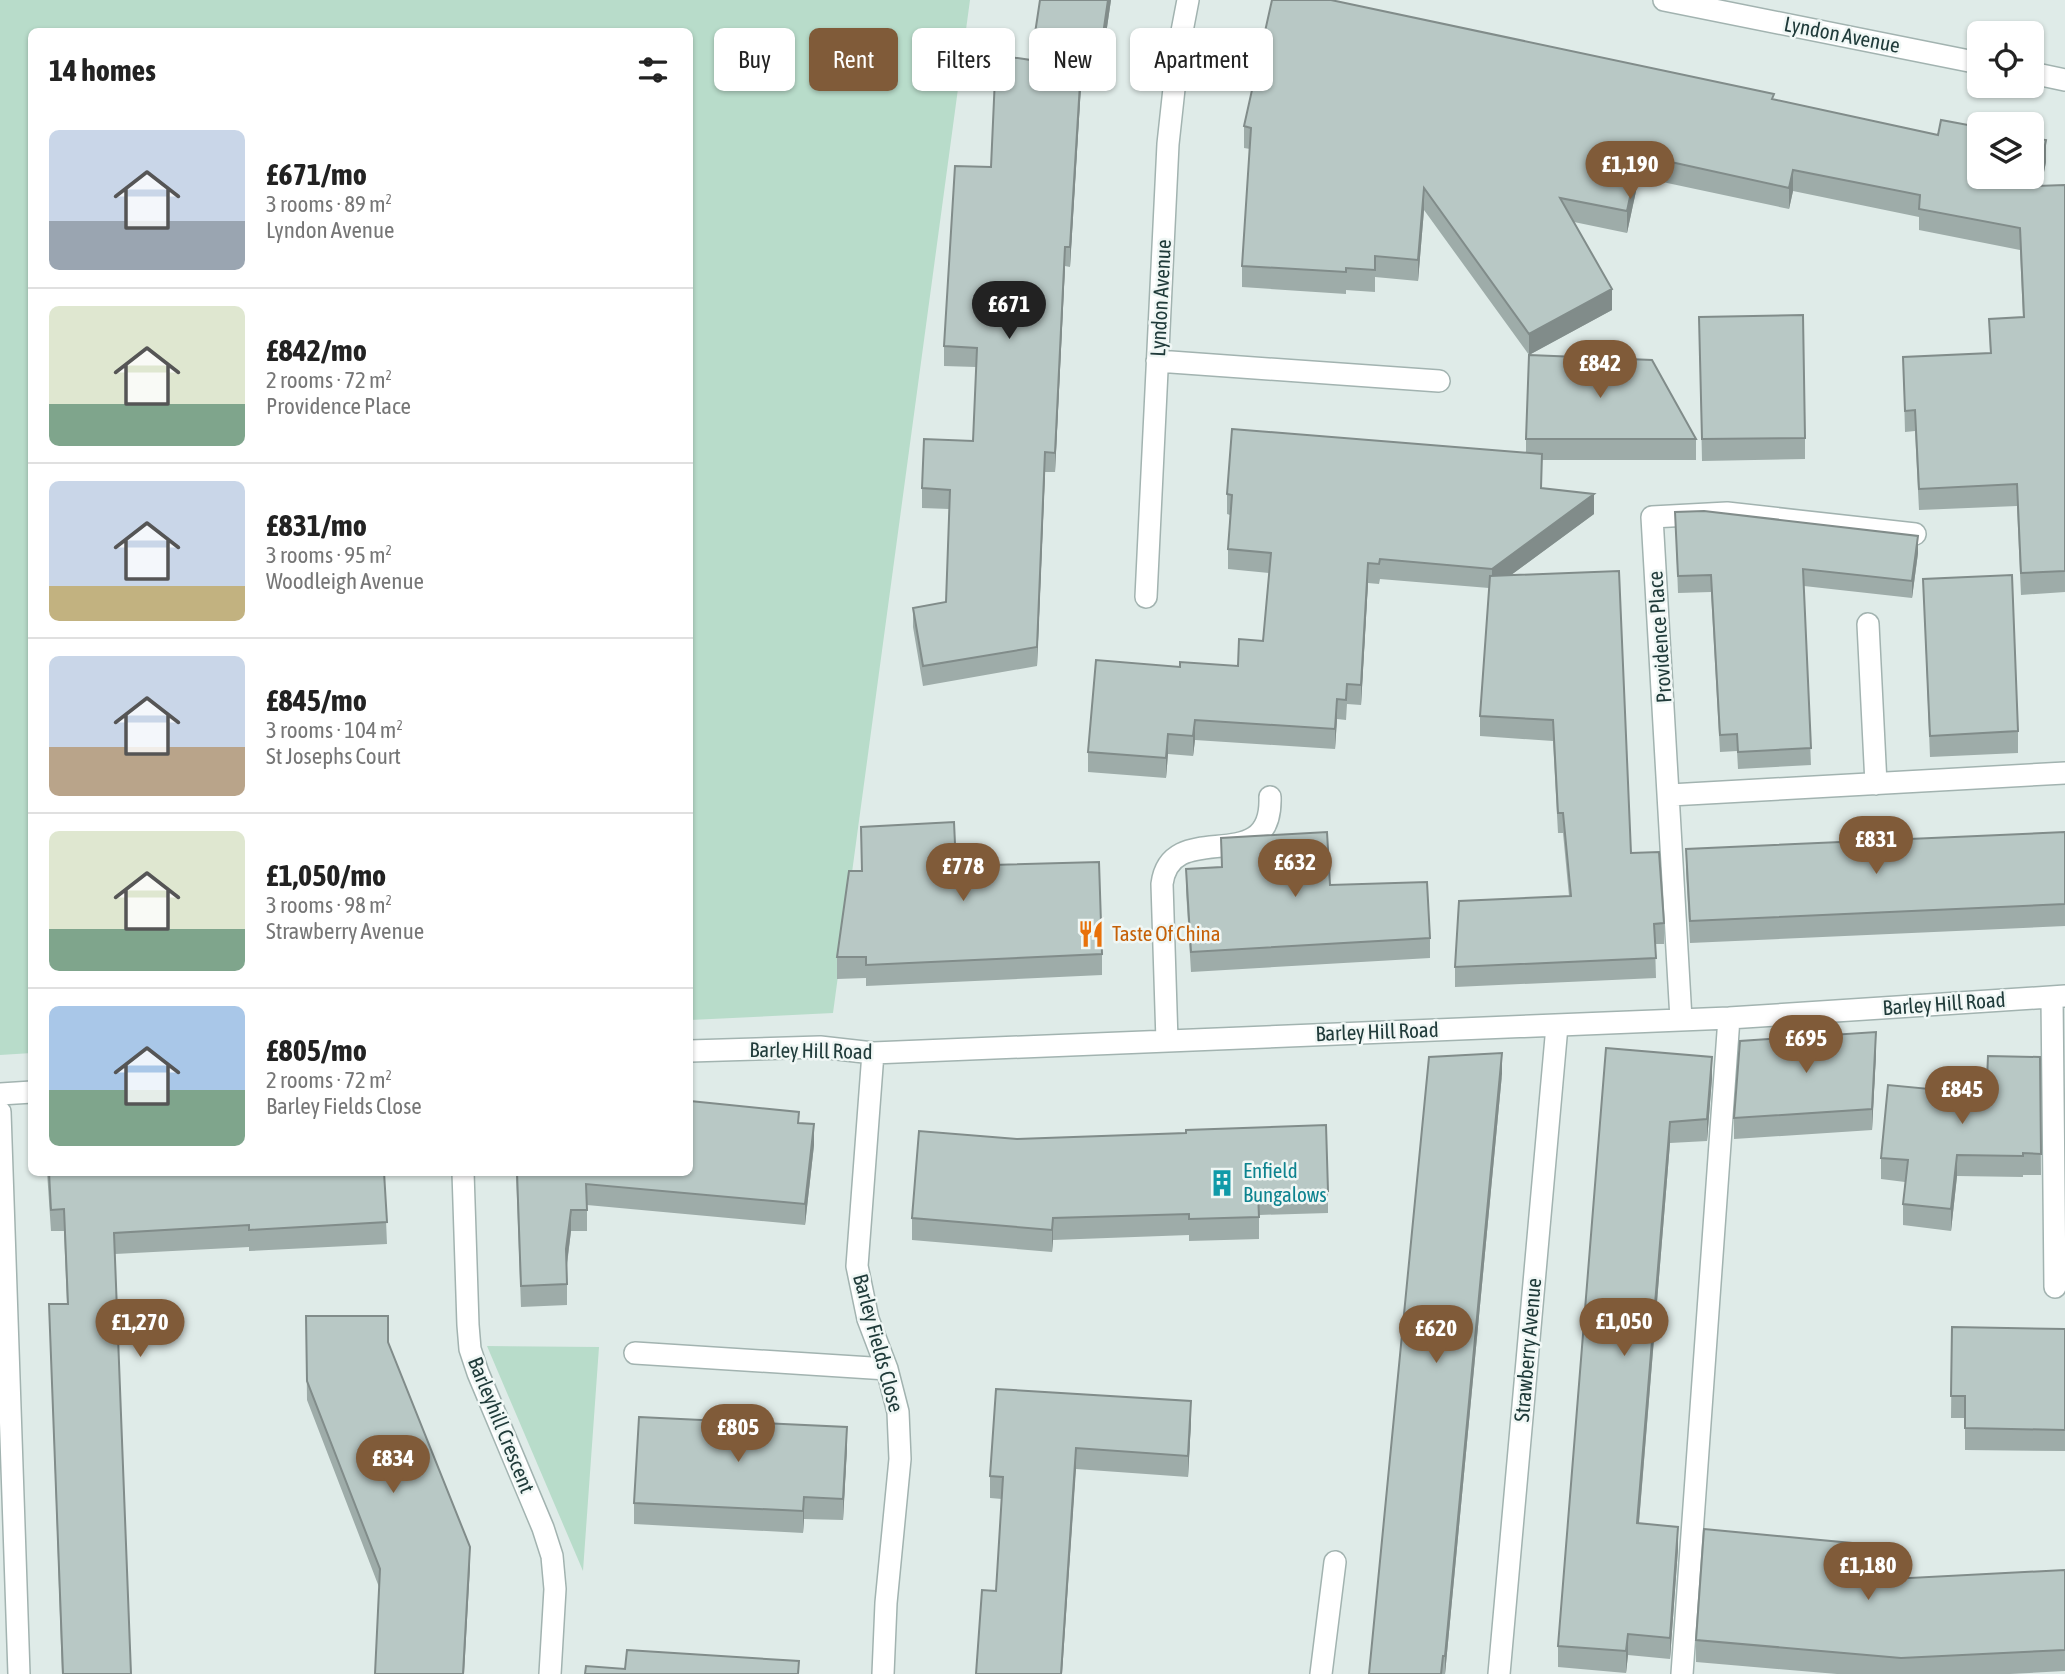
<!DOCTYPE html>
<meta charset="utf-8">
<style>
:root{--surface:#fff;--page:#f2f2f2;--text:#222;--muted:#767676;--line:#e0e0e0;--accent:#805b39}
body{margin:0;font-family:"Asap Condensed",sans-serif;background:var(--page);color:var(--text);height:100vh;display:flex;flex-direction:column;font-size:26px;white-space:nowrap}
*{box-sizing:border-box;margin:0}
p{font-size:23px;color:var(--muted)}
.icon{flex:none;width:38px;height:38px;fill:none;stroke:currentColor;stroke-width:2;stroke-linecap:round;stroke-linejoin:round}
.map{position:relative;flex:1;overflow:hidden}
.sheet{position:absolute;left:28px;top:28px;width:665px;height:1148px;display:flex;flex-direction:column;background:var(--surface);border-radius:10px;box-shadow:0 2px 5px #0004}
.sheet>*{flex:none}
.guide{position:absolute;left:714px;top:28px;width:665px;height:63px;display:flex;gap:14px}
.controls{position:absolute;left:1967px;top:21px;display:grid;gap:14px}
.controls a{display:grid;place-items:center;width:77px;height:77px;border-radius:10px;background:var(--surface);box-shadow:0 2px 5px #0004;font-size:35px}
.price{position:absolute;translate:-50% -60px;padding:0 16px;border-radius:24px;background:var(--accent);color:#fff;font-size:23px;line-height:46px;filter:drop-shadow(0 2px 4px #0008)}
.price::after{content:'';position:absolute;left:50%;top:42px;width:21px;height:16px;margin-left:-10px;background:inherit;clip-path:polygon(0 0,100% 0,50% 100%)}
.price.current{background:#222;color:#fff}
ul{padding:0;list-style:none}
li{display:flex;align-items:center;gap:21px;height:175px;padding:0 21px}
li+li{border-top:2px solid var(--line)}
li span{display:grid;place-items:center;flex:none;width:196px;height:140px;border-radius:10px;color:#555}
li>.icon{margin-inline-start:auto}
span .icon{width:84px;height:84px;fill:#fffc;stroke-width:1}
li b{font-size:30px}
h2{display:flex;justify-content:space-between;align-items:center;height:84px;padding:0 21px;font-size:30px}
.tag{padding:0 24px;border-radius:10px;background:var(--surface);box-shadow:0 2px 5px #0004;font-size:24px;line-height:63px}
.tag.current{background:var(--accent);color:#fff}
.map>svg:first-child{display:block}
</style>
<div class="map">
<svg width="2065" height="1674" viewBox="0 0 2065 1674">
<rect width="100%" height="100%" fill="#dfebe8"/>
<!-- green -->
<path fill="#b8dcca" d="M0,0h970l-137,1013 -143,7v-988h-658v1021l-32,2z
M487,1346l112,1 -16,224z"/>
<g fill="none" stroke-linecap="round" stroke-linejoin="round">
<defs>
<path id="minor" d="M1664,0l315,63
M2032,73l33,7
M1157,361l282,20
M1146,597l22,-453 10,-92 10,-52
M1868,624l8,160
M1670,795l395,-22
M2052,997l3,290
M1681,1019l-29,-502 75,-4 188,21
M1167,1041l-5,-157c9,-69 111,-3 108,-87
M690,1051l130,-4 53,6 856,-35 336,-22
M873,1053l-16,213 11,53 19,50 11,43 2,47 -14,144 -3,71
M0,1094l32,-2
M0,1112l19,562
M463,1172l5,153 2,24 8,24 65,155 9,28 3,33 -5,85
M635,1353l252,16
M1321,1674l14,-112
M1499,1674l58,-648
M1682,1674l47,-656"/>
</defs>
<!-- minor casing -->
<use href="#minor" stroke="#a2b3b0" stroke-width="24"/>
<!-- minor -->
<use href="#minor" stroke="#fff" stroke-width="21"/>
</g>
<!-- wall -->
<path fill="#9eaca9" d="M1111,0l-13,89 -17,-3 -11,181 -5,-1 -10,206h-10l-8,194 -114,20 -10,-59v-19l33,-6 3,-93 -27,-1v-20l51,-47 3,-74 -32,-1v-20l47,-179 40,-107z
M1774,99l272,63 -5,24 24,-1v407l-44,3 -4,-89 -98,4 -4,-79 -10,1 -2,-75 87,-4 -1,-34 34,-2 -3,-67 -101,-20v-13l-126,-26 -4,18 -150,-32 -12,56 -53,-11 38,88 -83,45 -105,-145 -6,71 -43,-4v15l-29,-2v4l-104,-7v-21l8,-117 -6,-1v-22z
M1699,317l106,121v21l-103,2z
M1526,439h170v21h-154v28l52,26 -83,61 120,278 33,70v21h-9l1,34 -201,9v-20l114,-71 -6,-63h-5l-5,-92 -73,-5v-20l9,-128 -109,-9 -1,5 -11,-1 -7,122 -14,-1 -1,16 -9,-1 -2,30 -140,-9 -2,16 -25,-2 -2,24 -78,-6v-20l92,-85 58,-1 25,-25 6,-68 -41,-4v-20l2,-34 -3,-1v-20l299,-42z
M1675,512l243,41 -6,45 -108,-12 7,179 -73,4 -1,-18 -17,1 -9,-160 -33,1z
M1923,579l95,152v22l-88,4z
M861,827l95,39 146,88v21l-236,11v-8l-29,1v-22l25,-86z
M2065,832v94l-375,17 -4,-72v-22z
M1221,838l109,47 100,53v20l-239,14 -5,-82v-21l35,-1z
M1606,1048l106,30 -5,63 -37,2 -31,380 39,26 -8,110 -42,-4 -2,18 -68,-6v-21z
M1876,1054l-4,76 -138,9v-21z
M2040,1057l1,118h-18v2l-66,-1 -6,55 -48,-6v-21l2,-22 -24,-3v-21l106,-78z
M1502,1074l-57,600h-76z
M799,1123l15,22 -9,80 -218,-20v26h-16l-4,34v40l-46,2 -5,-135h174z
M1186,1133l142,58v22l-69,2v24l-70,2v-6l-136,5 -1,12 -140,-12v-22l105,-79z
M47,1172h337l3,72 -138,7v-4l-134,7 16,420h-69l-13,-370h18l-3,-73h-13z
M306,1316l82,26 82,225 -91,20 -72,-187z
M1952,1327l113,2v122l-100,-1v-32h-14z
M996,1389l195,33 -3,55 -112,-8 -80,122 6,-92 -12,-1v-22z
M847,1448l-4,72 -39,-1 -1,14 -169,-9v-21z
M1894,1569l-1,10 172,-9v101l-55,3h-173l-141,-12v-22z"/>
<!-- shaded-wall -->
<path fill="#818c8a" d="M1108,0h3l-13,89v-20z
M1081,67v19l-11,181v-20z
M2046,140v22l-9,46v-22z
M1639,155v22l-12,56v-22z
M1793,170v21l-4,18v-21z
M1424,188v22l-6,71v-21z
M1065,247v19l-10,206v-19z
M1612,289v21l-83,45v-21z
M1045,452v20l-8,194v-19z
M1594,494v20l-102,75v-20z
M1918,536v17l-6,45v-17z
M1368,563v20l-7,122v-20z
M1337,699v20l-2,30v-20z
M1195,720v20l-2,16v-20z
M1168,734v20l-2,24v-20z
M1876,1032v22l-4,76v-21z
M1502,1053v21l-57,600v-18z
M1712,1057v21l-5,63v-22z
M1670,1122v21l-33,402v-22z
M814,1124v21l-9,80v-21z
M1957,1155v21l-6,55v-22z
M571,1210v21l-5,39v-21z
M1053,1218v22l-1,12v-22z
M1191,1401v21l-3,55v-21z
M847,1427v21l-4,72v-21z
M1076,1448v21l-14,205h-1z
M804,1497v22l-1,14v-22z
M1678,1527v22l-8,110v-21z
M470,1547v20l-6,107h-1z
M1894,1547v22l-3,32v-22z
M1628,1634v21l-2,18v-22z"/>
<!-- building -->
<path fill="#b8c8c5" stroke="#818c8a" stroke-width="2" d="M1040,0h68l-10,69 -17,-2 -11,180h-5l-10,206 -10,-1 -8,195 -114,19 -10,-58 33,-6 4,-112 -28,-2 2,-49 49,2 4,-93 -33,-2 11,-180 36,1 5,-112 35,5z
M1272,0h59l443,94 -2,5 166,36 3,-15 38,7v50h53v-39l14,2 -9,46 28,-1v386l-44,2 -4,-89 -98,5 -4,-79 -10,1 -2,-54 88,-4 -2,-34 35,-2 -4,-89 -101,-19 1,-14 -127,-25 -4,18 -150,-33 -12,56 -67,-13 52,91 -83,45 -105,-146 -6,72 -43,-4v14l-29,-2v4l-104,-6 9,-138 -7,-2z
M1803,315l2,123 -103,1 -3,-122z
M1529,355l123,5 44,79h-170z
M1232,429l310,25 -1,34 53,6 -102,75 -112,-10 -1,5 -11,-1 -7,122 -14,-1 -1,16 -9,-1 -2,30 -140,-9 -2,16 -25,-2 -2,24 -78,-6 8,-92 84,7v-5l58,4 1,-27 24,2 8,-88 -43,-4 4,-54 -5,-1z
M1704,511l214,25 -6,45 -109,-12 8,179 -73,4 -1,-18 -17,1 -9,-160 -33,1 -3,-64z
M1619,571l12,282 28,-1 5,71 -10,1 2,34 -201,9 4,-66 112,-5 -8,-83h-5l-5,-93 -73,-4 10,-140z
M2012,575l6,156 -88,5 -7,-157z
M954,822l2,44 143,-4 3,92 -236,11v-8h-29l12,-86h13l-1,-44z
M1327,832l3,53 97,-3 3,56 -239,14 -5,-83 36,-2 -1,-29z
M2065,832v72l-375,17 -4,-72z
M1876,1032l-4,77 -138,9 6,-77z
M1606,1048l106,9 -5,62 -37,3 -33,401 41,4 -8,111 -42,-4 -2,17 -68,-5z
M1502,1053l-57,603h-2l-2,18h-72l60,-617z
M1988,1056l52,1 1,97 -18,-1v3l-66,-1 -6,54 -48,-5 5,-44 -27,-2 7,-73 83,8v-13h16z
M690,1101l109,11 -1,11 16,1 -9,80 -219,-20 1,26h-16l-5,39 1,35 -46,2 -4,-114h173z
M1326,1125l2,66 -70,2 1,24 -70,2v-5l-136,4 -1,12 -140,-12 7,-87 98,8 169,-6v-3z
M49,1172h335l3,50 -138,8v-5l-135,8 17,441h-68l-14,-370h19l-4,-95 -13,1z
M306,1316h82v26l82,205 -7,127h-88l5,-105 -73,-188z
M1952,1327l113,2v101l-100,-2v-32h-14z
M996,1389l195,12 -3,55 -112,-8 -15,226h-85l6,-84 14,1 7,-114 -13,-1z
M639,1417l208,10 -4,72 -39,-2 -1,14 -169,-8z
M1704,1529l190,18 -3,32 174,-9v80l-164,8 -205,-18z
M627,1650l172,11 -1,13h-213l1,-8 39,3z"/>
<!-- icons -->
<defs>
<symbol id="restaurant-bare" viewBox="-9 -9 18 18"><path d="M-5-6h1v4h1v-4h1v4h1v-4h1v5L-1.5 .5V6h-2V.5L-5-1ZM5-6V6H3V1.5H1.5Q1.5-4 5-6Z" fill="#e8710a" stroke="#f0f7f5" stroke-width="2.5" paint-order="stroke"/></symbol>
<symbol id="building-bare" viewBox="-9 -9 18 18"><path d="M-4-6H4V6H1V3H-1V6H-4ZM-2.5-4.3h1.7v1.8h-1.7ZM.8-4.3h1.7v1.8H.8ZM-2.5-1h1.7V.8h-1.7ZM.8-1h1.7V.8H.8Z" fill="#0f9aa8" stroke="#f0f7f5" stroke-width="2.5" paint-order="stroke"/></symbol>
</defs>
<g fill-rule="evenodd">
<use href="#restaurant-bare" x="1072" y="915" width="38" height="38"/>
<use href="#building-bare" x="1203" y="1164" width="38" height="38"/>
</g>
<g text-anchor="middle" stroke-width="5" stroke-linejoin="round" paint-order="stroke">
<!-- street labels -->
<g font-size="21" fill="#203b3a" stroke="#f0f7f5">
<text transform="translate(1842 35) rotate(11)" y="7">Lyndon Avenue</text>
<text transform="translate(1161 298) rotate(-87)" y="7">Lyndon Avenue</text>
<text transform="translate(1660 637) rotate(-94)" y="7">Providence Place</text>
<text transform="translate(1944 1004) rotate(-4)" y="7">Barley Hill Road</text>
<text transform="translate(1377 1032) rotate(-2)" y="7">Barley Hill Road</text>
<text transform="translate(811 1051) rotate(1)" y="7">Barley Hill Road</text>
<text transform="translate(878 1343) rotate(75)" y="7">Barley Fields Close</text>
<text transform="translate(1528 1350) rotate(-85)" y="7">Strawberry Avenue</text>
<text transform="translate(501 1425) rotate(68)" y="7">Barleyhill Crescent</text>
</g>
<!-- food labels -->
<g font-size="21" fill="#c56008" stroke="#f0f7f5" text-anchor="start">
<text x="1112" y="941">Taste Of China</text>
</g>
<!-- culture labels -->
<g font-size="21" fill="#0d838f" stroke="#f0f7f5" text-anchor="start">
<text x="1243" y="1178">Enfield<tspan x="1243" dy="24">Bungalows</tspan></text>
</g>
</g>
</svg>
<div class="controls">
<a><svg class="icon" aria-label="locate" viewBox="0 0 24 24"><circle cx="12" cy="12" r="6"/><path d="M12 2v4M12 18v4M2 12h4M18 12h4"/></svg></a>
<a><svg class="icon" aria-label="layers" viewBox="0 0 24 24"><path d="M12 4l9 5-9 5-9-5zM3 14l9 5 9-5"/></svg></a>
</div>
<b class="price" style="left:1630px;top:201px">£1,190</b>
<b class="price current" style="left:1009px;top:341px">£671</b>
<b class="price" style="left:1600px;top:400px">£842</b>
<b class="price" style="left:1876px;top:876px">£831</b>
<b class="price" style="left:1295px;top:899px">£632</b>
<b class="price" style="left:963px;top:903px">£778</b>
<b class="price" style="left:1806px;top:1075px">£695</b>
<b class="price" style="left:1962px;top:1126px">£845</b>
<b class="price" style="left:1624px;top:1358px">£1,050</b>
<b class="price" style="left:140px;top:1359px">£1,270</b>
<b class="price" style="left:1436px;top:1365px">£620</b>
<b class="price" style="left:738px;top:1464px">£805</b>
<b class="price" style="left:393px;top:1495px">£834</b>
<b class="price" style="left:1868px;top:1602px">£1,180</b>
<div class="guide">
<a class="tag">Buy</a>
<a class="tag current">Rent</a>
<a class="tag">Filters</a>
<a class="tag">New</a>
<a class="tag">Apartment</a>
</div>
<section class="sheet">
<h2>14 homes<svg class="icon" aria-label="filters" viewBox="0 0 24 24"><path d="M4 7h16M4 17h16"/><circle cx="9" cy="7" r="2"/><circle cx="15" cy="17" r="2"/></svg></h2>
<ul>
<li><span style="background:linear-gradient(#c9d6e8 65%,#9aa5b1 0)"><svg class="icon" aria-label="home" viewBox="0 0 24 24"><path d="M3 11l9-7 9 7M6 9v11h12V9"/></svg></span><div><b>£671/mo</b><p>3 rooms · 89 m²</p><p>Lyndon Avenue</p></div></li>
<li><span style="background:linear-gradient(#dfe7d0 70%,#7fa58c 0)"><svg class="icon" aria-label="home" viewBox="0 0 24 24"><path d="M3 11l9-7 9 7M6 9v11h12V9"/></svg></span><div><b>£842/mo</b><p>2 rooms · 72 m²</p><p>Providence Place</p></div></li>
<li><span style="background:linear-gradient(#c9d6e8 75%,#c2b280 0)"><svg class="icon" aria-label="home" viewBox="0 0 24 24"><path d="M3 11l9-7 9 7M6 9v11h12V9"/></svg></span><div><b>£831/mo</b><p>3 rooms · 95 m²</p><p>Woodleigh Avenue</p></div></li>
<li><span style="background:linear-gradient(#c9d6e8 65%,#b9a48a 0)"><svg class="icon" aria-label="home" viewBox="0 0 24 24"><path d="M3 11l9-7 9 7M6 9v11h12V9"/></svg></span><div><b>£845/mo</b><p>3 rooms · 104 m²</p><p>St Josephs Court</p></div></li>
<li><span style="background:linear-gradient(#dfe7d0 70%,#7fa58c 0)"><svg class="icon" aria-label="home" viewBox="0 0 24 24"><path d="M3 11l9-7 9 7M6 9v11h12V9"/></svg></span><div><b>£1,050/mo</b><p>3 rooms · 98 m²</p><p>Strawberry Avenue</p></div></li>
<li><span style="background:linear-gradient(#a9c7e8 60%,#7fa58c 0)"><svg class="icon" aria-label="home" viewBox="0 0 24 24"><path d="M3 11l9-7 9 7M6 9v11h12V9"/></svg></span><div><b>£805/mo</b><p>2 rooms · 72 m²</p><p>Barley Fields Close</p></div></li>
</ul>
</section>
</div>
